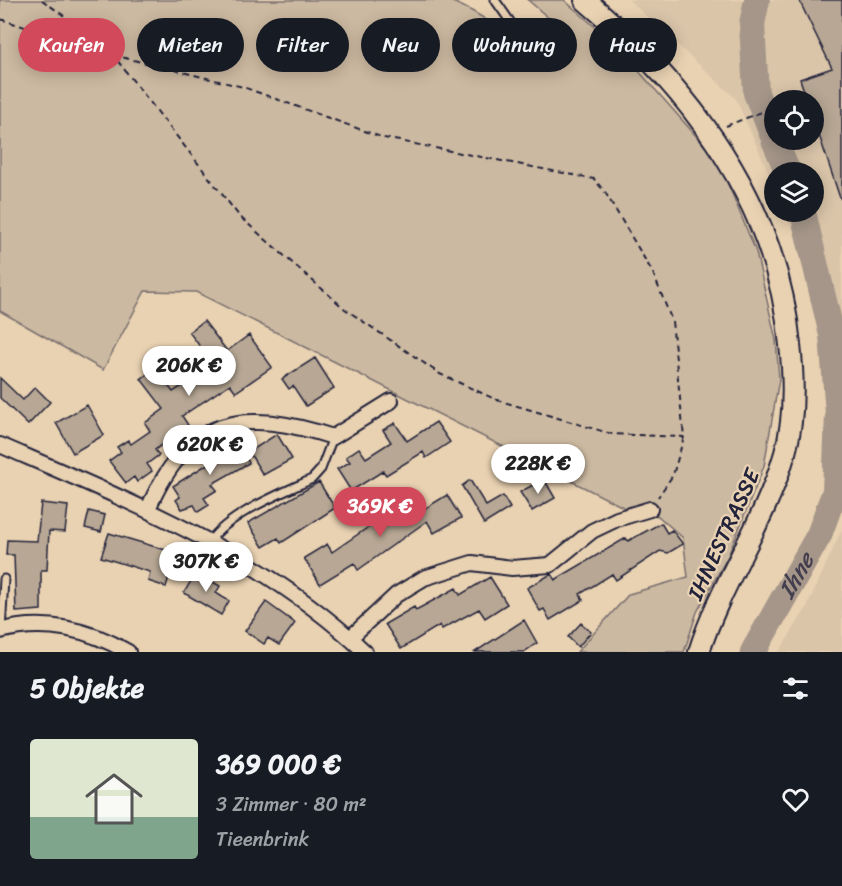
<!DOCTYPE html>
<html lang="de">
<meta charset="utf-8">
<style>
:root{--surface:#171b24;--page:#242831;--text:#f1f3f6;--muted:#9ea1a6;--accent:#d1495b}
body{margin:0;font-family:Sriracha,sans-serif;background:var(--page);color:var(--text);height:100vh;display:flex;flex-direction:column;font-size:22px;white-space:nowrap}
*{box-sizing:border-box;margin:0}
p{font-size:20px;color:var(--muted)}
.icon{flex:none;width:33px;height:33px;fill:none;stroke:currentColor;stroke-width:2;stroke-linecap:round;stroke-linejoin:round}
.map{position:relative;height:652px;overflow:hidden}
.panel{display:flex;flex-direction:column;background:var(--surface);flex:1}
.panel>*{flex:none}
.hud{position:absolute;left:18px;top:18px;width:807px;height:54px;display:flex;gap:12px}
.buttons{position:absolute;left:764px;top:90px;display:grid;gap:12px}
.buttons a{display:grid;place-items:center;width:60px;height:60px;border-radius:50%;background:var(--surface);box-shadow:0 3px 15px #0003;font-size:30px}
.price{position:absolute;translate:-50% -51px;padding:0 14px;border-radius:21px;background:#fff;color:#222;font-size:20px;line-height:39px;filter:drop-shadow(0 2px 3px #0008)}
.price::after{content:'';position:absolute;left:50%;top:36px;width:18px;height:14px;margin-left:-9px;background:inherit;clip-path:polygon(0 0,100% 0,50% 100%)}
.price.active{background:var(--accent);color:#fff}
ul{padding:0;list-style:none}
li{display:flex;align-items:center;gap:18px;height:150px;padding:0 30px}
li span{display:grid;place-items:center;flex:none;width:168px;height:120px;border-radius:6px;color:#555}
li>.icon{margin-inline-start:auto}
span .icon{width:72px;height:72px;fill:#fffc;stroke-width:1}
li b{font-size:26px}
h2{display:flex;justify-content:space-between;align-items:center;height:72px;padding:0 30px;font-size:26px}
.chip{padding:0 21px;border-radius:27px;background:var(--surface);box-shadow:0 3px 15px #0003;font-size:21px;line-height:54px}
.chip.active{background:var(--accent);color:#fff}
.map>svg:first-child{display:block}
</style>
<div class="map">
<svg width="842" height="652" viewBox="0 0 842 652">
<rect width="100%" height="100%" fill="#e9d2b2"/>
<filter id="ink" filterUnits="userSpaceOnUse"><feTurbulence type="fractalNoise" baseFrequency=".0167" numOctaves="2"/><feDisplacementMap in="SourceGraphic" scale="12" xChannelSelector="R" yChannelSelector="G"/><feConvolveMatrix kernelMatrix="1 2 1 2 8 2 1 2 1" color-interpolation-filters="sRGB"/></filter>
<g filter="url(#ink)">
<!-- built -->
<path fill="#dac5a9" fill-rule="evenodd" d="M629,0h213v341l-57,-129h28v-40h-39v13l-38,-86zM774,100h39v40h-39z
M842,529v123h-63l27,-43z"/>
<!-- green -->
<path fill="#ccb9a1" stroke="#776e6e" stroke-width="1.5" d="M0,0h448c46,19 50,29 80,66l32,-38 -32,-28h36l51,44 104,118 37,90 20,88 3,39 -15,87 -36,90 -31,56 -13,40h-107l52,-58 59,-17 -5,-39 -25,-22 -33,-8 -429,-216 -51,-1 -42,79 -103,-59z"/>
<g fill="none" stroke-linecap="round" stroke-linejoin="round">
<!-- river -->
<g stroke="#a59689" stroke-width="26">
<path d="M757,0l-5,24 4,69 18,46"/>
<path d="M774,140l14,32"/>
<path id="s1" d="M753,652l66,-117 16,-44 3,-77 -6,-79 -29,-123"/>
</g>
</g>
<!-- building -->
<path fill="#b7a794" stroke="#22223b" stroke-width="1.5" d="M799,0h43v197l-2,1 -27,-81v-17h-6l-7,-21 32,-11z
M204,321l23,30 22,-16 23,32 -36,25 -6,-8 -48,32 6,9 -33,25 4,5 -12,9 5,7 -15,11 -3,-5 -8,6 -17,-22 12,-9 -4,-5 11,-7 3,4 19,-13 -5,-8 19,-14 -23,-30 14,-11 18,24 41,-27 -25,-33z
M315,358l19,30 -28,18 -13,-20 -4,3 -7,-10z
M0,378l23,22 12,-13 15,15 -22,23 -28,-27z
M87,405l17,30 -31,18 -17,-30z
M436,422l14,20 -24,16 -3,-6 -37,23 -3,-4 -32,20 -14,-22 13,-7 -4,-5 13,-9 7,10 25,-16 -8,-12 12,-7 12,18z
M277,434l15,25 -29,16 -14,-23z
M236,438l13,25 -37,21 5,6 -13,8 5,7 -11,7 -4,-7 -12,4 -6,-9 4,-3 -7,-11 44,-28 -4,-7z
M544,479l11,19 -23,13 -12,-19z
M470,480l16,26 17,-10 7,12 -26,16 -22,-38z
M319,482l16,26 -54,35 -3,-5 -15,9 -15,-24z
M447,495l14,23 -27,15 -7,-12 -69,49 -4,-7 -34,21 -16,-26 23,-14 5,8 70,-48 9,13z
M41,503l27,3 -3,26 -16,-1 -2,39h-6v40l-25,2 -2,-57h-8l1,-15 30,1z
M89,511l16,4 -4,17 -16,-4z
M661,523l6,10 5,-3 11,14 -15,9 -8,-2 -44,29 -4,-6 -32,20 3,6 -33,20 -6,-11 -4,2 -13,-23 24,-14 4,6 71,-42 2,3z
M109,533l67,20 -10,34 -18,-6 2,-9 -49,-15z
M196,572l24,14 -4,7 13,8 -8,14 -37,-22z
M490,577l17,27 -22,14 -6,-9 -37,20 -2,-4 -39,24 -16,-25 29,-17 2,3 40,-22 4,7z
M266,602l29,21 -16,22 -11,-7 -4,6 -19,-13z
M524,620l13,23 -13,9h-49z
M581,623l10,9 -13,15 -10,-10z"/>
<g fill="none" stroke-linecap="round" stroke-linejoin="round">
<defs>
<path id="service" d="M495,0l38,54
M210,541c19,-27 72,-48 102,-62l9,-10 12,-32
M1,631l3,-52"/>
<path id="minor" d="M0,445c129,56 262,109 365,207
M148,509c41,-94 94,-101 185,-72l58,-36
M0,631c44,-12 89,-2 128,21
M350,638l46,-43 28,-17 48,-15 40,5 38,-3 42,-34 25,-12 33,-10"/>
<path id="secondary" d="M585,0c106,89 192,203 205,345 4,35 5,73 -5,108 -20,70 -64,129 -86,199"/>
</defs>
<!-- service casing -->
<use href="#service" stroke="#22223b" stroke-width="11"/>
<!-- minor casing -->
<use href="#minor" stroke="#22223b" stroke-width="18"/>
<!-- secondary casing -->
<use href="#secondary" stroke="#22223b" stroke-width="24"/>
<!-- path -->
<path stroke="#22223b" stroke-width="2" stroke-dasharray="6 4.5" stroke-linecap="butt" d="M42,0l77,55
M0,19l113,36 127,162 105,92 95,65 57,26 115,34 72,3
M113,55l130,32 141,51 210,41 11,13 48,81 19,48 12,116 -11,38 -15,22
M788,100l3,-1
M726,126l48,-19"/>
<!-- service -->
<use href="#service" stroke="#e9d2b2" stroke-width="7"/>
<!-- minor -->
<use href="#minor" stroke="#e9d2b2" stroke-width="14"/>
<!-- secondary -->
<use href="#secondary" stroke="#e9d2b2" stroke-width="20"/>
</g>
</g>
<g text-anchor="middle" stroke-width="4.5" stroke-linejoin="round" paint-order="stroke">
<!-- street labels -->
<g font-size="22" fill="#22223b" stroke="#e9d2b2">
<text transform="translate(723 534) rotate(-65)" y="8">IHNESTRASSE</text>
</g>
<!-- water labels -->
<g font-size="24" font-style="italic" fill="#433f4e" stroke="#e9d2b2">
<text dy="8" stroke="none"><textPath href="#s1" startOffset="88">Ihne</textPath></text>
</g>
</g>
</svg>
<div class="buttons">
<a><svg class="icon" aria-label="locate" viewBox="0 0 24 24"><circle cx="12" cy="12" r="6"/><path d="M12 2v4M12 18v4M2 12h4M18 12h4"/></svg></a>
<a><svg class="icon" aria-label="layers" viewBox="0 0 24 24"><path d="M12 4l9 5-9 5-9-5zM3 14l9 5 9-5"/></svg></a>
</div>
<b class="price" style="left:189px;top:397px">206K €</b>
<b class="price" style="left:210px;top:476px">620K €</b>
<b class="price" style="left:538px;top:495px">228K €</b>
<b class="price active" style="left:380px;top:538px">369K €</b>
<b class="price" style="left:206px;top:593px">307K €</b>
<div class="hud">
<a class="chip active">Kaufen</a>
<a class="chip">Mieten</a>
<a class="chip">Filter</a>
<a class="chip">Neu</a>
<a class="chip">Wohnung</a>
<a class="chip">Haus</a>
</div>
</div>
<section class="panel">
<h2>5 Objekte<svg class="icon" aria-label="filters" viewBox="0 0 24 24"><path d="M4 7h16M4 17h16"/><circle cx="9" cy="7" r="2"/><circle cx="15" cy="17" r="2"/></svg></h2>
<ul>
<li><span style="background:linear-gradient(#dfe7d0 65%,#7fa58c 0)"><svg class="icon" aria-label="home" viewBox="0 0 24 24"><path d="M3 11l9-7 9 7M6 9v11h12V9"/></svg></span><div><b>369 000 €</b><p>3 Zimmer · 80 m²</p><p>Tieenbrink</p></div><svg class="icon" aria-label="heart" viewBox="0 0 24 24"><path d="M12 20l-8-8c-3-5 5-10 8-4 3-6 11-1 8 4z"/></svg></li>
</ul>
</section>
